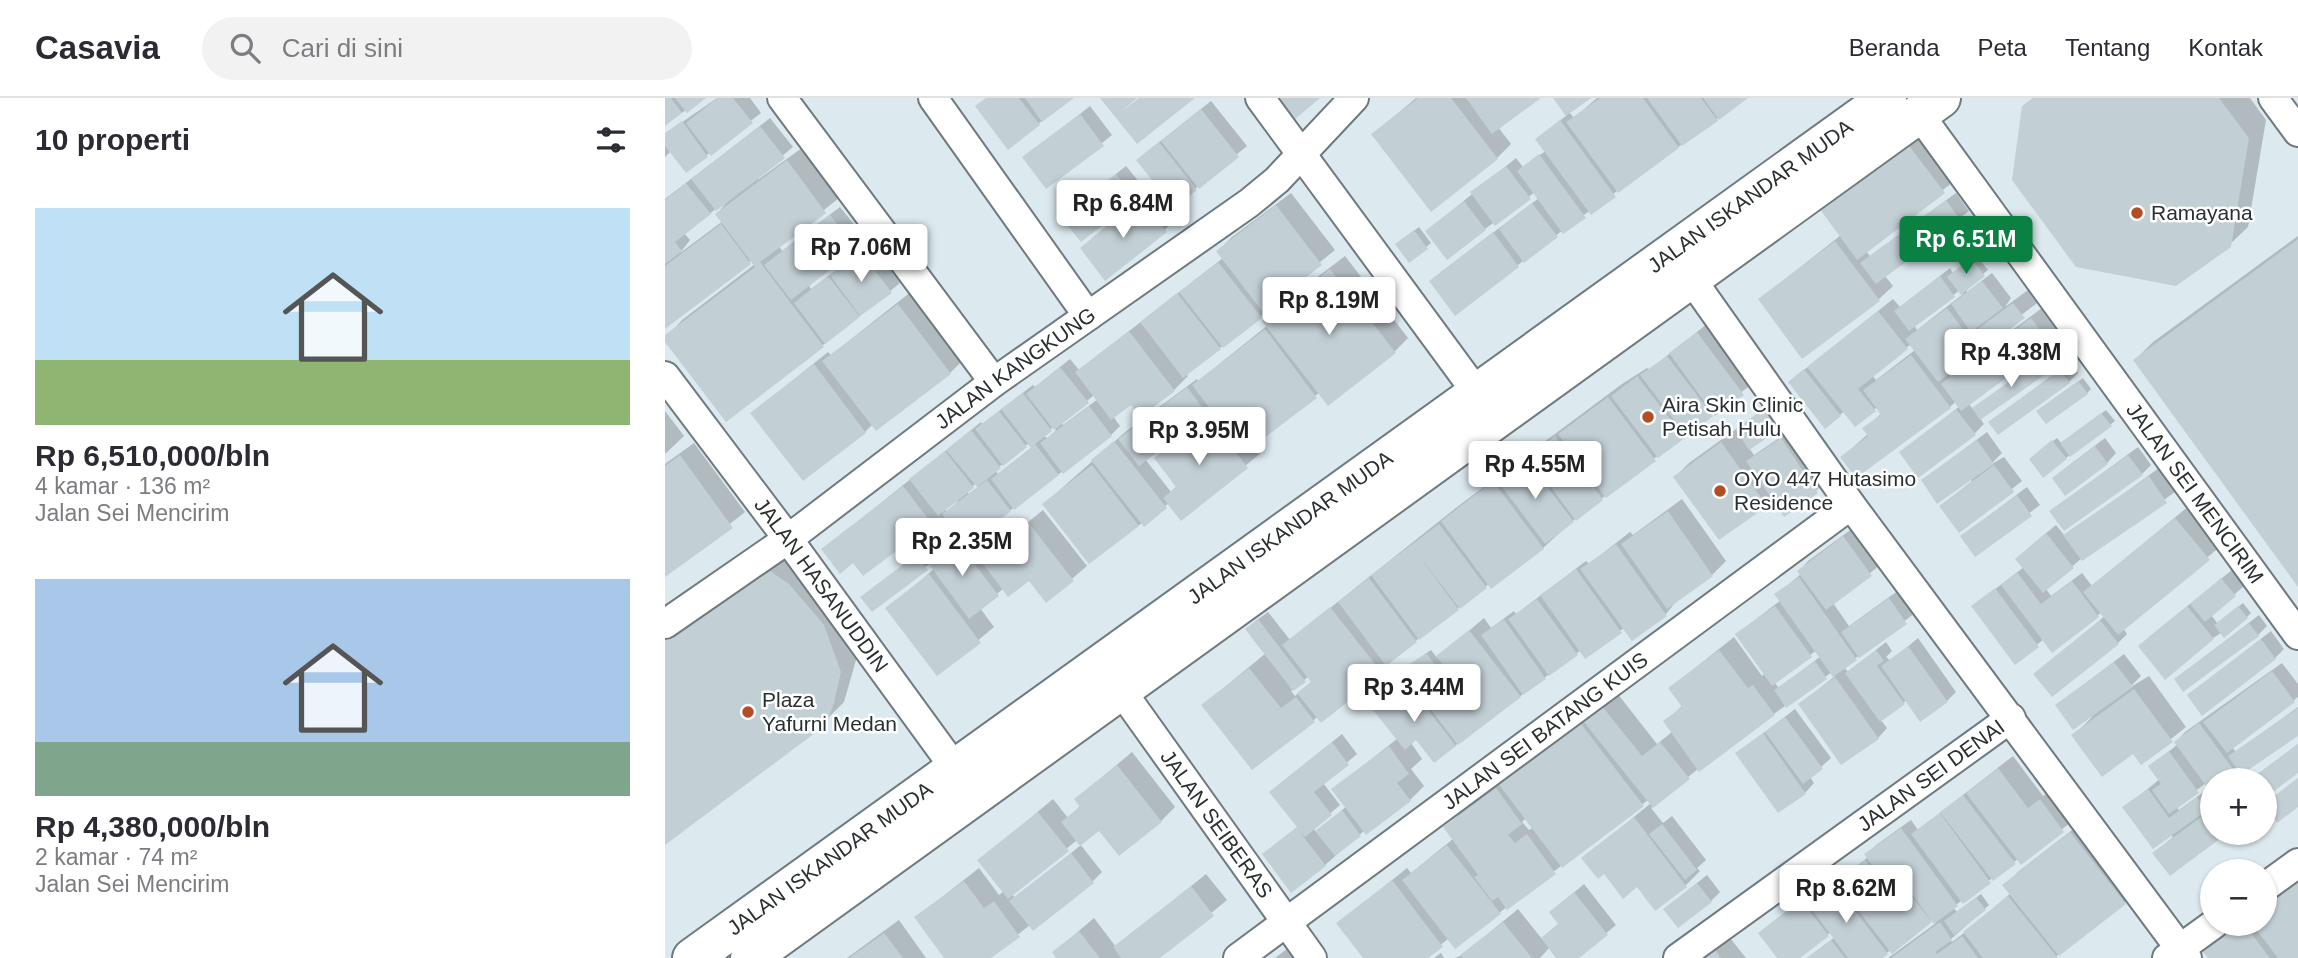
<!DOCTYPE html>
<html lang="id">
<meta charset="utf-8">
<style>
:root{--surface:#fff;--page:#f2f2f3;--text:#2b2b33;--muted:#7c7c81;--line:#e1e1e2;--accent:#0b8043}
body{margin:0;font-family:Arial,sans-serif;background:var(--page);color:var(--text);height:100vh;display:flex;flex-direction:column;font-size:26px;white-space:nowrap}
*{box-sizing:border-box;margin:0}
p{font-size:23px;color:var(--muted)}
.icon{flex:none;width:38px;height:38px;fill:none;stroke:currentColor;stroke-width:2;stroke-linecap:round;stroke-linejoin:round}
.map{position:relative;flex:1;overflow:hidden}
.side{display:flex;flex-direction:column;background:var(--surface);width:665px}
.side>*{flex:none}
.fabs{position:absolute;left:1535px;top:670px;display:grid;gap:14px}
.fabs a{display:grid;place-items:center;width:77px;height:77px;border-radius:50%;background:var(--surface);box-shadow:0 2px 5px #0004;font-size:35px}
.price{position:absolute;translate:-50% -60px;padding:0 16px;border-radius:7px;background:#fff;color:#222;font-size:23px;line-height:46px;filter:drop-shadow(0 2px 4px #0008)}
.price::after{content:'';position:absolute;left:50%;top:42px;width:21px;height:16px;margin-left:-10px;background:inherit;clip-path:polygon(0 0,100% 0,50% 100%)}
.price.selected{background:var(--accent);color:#fff}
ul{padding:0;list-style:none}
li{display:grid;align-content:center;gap:14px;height:371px;padding:0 35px}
li span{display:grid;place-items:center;height:217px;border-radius:0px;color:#555}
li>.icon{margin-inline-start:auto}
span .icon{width:126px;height:126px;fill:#fffc;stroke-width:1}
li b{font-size:30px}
h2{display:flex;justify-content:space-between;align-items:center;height:84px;padding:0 35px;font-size:30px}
header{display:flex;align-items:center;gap:42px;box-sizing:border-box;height:98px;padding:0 35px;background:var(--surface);border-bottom:2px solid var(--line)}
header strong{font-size:33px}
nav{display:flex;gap:38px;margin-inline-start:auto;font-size:24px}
.search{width:490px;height:63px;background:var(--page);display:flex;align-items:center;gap:18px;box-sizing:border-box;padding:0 24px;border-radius:38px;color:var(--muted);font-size:26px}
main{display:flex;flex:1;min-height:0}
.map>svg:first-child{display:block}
</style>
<header>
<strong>Casavia</strong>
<div class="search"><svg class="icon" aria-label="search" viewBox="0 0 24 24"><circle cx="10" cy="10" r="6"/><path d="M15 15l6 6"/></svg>Cari di sini</div>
<nav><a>Beranda</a><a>Peta</a><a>Tentang</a><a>Kontak</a></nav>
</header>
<main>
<section class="side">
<h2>10 properti<svg class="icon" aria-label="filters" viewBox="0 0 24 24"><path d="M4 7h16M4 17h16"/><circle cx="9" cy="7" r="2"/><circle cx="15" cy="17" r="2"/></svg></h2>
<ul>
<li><span style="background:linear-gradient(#bfe0f5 70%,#8fb573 0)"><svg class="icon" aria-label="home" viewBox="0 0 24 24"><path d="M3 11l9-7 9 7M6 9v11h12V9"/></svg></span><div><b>Rp 6,510,000/bln</b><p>4 kamar · 136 m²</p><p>Jalan Sei Mencirim</p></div></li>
<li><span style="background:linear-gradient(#a9c7e8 75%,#7fa58c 0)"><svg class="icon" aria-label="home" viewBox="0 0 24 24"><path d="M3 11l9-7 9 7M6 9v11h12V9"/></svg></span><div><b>Rp 4,380,000/bln</b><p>2 kamar · 74 m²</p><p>Jalan Sei Mencirim</p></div></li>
</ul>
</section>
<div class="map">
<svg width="1633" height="860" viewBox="0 0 1633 860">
<rect width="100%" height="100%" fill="#dce9ef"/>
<!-- shadow -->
<path fill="#0003" fill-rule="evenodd" d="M0,0h39l-39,26z
M52,0h33l11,15 -75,58 -15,-20 -6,6v-23z
M321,0h85l-33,26 -61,-17z
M751,0h122l-40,29 13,17 -14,14 -124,-24z
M890,0h33l-19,14 5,6 23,-20h149l-183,132 -107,83 -15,-41 98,-74 -4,-6 -50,37 -58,2 89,-73 7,9 24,-17 -10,-11 30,-24z
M1368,0h217l16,22 -18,107 -19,18 -205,-138z
M546,3l36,45 -73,60 -26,-55z
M425,8l22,29 -65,52 -23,-29z
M105,20l23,29 -36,30 2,2 43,-31 37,50 -60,48 3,5 58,-44 25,31 -57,46 3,5 60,-45 29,39 -77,62 -158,-6 17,-19 73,-56 -3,-4 -87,67v-128zM64,101l-12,15 6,7 -43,32 10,-13 -6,-7z
M1251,25l42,55 -92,73 4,5 86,-63 13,18 -84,65 8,10 -14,13h-119l81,-64z
M461,68l18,22 -63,52 -8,-32z
M486,93l24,30 -69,57 -15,-39z
M626,95l44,57 -68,55 3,3 -10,9 -74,57 2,2 -14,14 -43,12 -18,14 7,10 -9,9 -139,104 13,18 58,-47 44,56 -40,34 -18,-22 -25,10 -24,20 14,19 -56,47 -51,-65 47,-40 -3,-5 -69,33 64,-50 7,8 27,-21 -11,-13 -42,35 -8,-10 -46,15 -30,-11 158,-128 1,2 51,-39 2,2 35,-28 9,11 144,-112 -5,-7 14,-14zM429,297l4,4 -35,26 -2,-2zM389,328l2,4 -9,9 -3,-4zM364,345l3,4 -34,27 -3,-4zM311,385l3,3 -10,8 -2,-2zM291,401l2,2 -11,11 -2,-3z
M754,129l12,16 -22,18 -8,-21z
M1633,138v348l-163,-224 18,-18z
M1311,157l12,15 -23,19 2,3 25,-19 19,25 -6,9 23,-17 9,13 -89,69 3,4 95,-71 18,24 -14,14 -82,60 5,6 78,-58 7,9 -78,58 4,6 -9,9 -56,42 -18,-23 59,-46 -4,-5 -6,6 -108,50 26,-23 -4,-5 18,-16 -5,-6 -22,18 -11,-14 -4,4 -40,-42 93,-74 7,8 50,-39 3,5zM1295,192l3,4 -46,36 -3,-5zM1246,246l4,6 -39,30 -4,-5z
M680,158l63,82 -14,14 -74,40 -66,52 7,9 -80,65 -12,-15 -80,59 -45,-58 80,-71 73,-54 1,2 70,-56 -3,-4 13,-14zM546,310l3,3 -11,9 -2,-2zM534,320l2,3 -44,37 20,28 -6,6 -26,-33z
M247,193l52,68 -14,14 -74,56 -3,-5 -8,8 -113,-19 76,-61 3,3z
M1042,226l45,60 -176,134 -33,30 -53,35 -71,55 -98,83 -4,-4 -4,4 -110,-16 63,-52 -18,-24 9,-9 11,-8 22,28 167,-133 165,-123 25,-16 2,2zM644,578l3,5 -17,15 -4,-5z
M1405,264l8,11 -9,9 -79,40z
M1418,280l8,11 -4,4 -44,14z
M1110,303l12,18 -38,29 5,7 37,-25 36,52 -43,33 -11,-17 -54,40 -44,-61 14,-14z
M1441,312l9,11 -49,37 -31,-3 22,-17 5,6z
M0,313l19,25 -19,18z
M1322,334l15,21 -12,12 14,-8 18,24 -63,49 -18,-24 31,-25 -2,-2 -47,1z
M1440,340l11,15 -9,10 -43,6z
M29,345l51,69 -80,63v-111z
M1473,349l13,18 -9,9 -91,37z
M1494,370l16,24 -93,66 -36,31 5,7 31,-23 10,13 98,-81 32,40 -99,83 4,6 -9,9 -83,31 70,-58 -3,-4 -50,38 -8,-11 -28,23 -43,-56 51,-39 3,-18 29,-24 9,11z
M1362,389l13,18 -65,49 -13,-18z
M1017,401l44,62 -14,14 -34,24 -12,15 -41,14 -44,22 -146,111 -18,-23 -6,5 11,16 -11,10 13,17 -14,14 -45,30 -40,35 -61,-10 35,-29 -18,-43 61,-49 15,20 -34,29 17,22 -27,23 3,4 31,-26 -13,-17 64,-51 -13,-37 35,-28 -3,-13 14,-10 6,8 47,-40 7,10 23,-17 2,3 70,-53 3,3 41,-32 3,3zM790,579l3,4 -22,19 -4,-5z
M1188,430l27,37 -47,38 16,23 50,-36 16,23 -71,54 4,5 38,-30 6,9 -6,6 5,4 27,-23 38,54 -9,9 -40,-1 -27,19 7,9 -9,10 -78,-34 35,-28 -3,-4 -133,96 -48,40 12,15 9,-7 34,44 -9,8 3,3 -14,14 -30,24 -18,-24 -54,-27 67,-55 -3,-3 -149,113 -50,25 -24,20h-60l-26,-35 68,-55 4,5 42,-34 -8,-11 14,-14 158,-121 40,51 15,-12 -7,-10 18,-17 -13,-17 64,-51 28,39 3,-3 -28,-39 44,-34 -4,-6 24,-20 -2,-3 9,-10zM1152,552l4,6 -42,32 -5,-6zM861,720l8,9 -5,3 -7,-8z
M117,451l76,104 -14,49 -18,18 -161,122v-210z
M1567,472l12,16 -33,29 7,9 25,-21 8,10 -4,4 -34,21 -64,-1z
M1594,517l8,11 -9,9 -82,44z
M1606,533l13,18 -9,9 -86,37z
M1459,556l17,22 -12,12 20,-12 37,51 -45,36 -8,-11 -60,-16 19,-19 -35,-12z
M1617,565l16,21v13l-66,50 4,5 62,-45v27l-50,35 6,9 44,-34v27l-33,25v-16h-53v23l-9,9 9,-4v25h13l-55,41 -16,-21 19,-16 -48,-30 35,-28 -9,-13 27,-22 -2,-2 9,-10zM1541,685l3,5 -30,22 -3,-4z
M1130,611l36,49 -21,19 4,6 -9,10 -68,-40z
M467,654l43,55 -14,14 -61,8 -20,15 22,28 -9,9 -60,47 -3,-3 -42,33h-42l-29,-41 62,-49 20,27 5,-4 -24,-31 73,-61 15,19 13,-13 -5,-6zM412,742l4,5 -66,53 -3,-4z
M1348,658l30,40 12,-9 22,30 -56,46 -3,-4 -65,48 4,5 24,-18 8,11 -39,35 2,2 12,-9 47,-40 -6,-8 14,-14 66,-51 54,68 -14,14 -71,56h-166l48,-35 -4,-4 -52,39h-73l28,-21 -4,-5 -34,26h-18l-9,-34 41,-31 7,4 50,-40 -2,-2 10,-10 35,-25 7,10z
M541,776l21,26 -70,58h-98l-5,-6 40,-34 22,29z
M1042,777l13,17 -9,9 -46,8z
M1633,782v78h-88l-6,-7 33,-27h28v-18z
M919,786l32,41 -40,33h-17l-9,-11 -10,11h-85l7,-3 56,-46 24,30 17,-16 -8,-11z
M234,822l27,38h-79z
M1065,840l16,20h-42z
M623,850l7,10h-20z
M776,855l3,5h-10z"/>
<!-- building -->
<path fill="#c2cfd5" d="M0,0h6l11,15 -17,13z
M10,0h31l-19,15z
M52,0h16l20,25 -42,33 -25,-33z
M321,0h33l21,27 -32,25 -33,-44z
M360,0h49l-32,24z
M435,0h37l-15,13 17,-13h56l-58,46z
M611,0h44l-26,22z
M753,0h33l47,61 -67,53 -60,-78z
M801,0h75l-49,36z
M888,0h38l-25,18z
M935,0h43l36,50 -61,45 -52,-71z
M982,0h54l17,23 -36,25z
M1038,0h45l-29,22z
M1368,0h186l30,40 -18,109 -55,39 -100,-19 -64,-87 10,-74z
M536,11l38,48 -40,32 -38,-48z
M415,16l24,32 -58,43 -24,-32z
M895,22l56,77 -25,18 -56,-76z
M17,23l26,36 -22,16 -21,-27v-13z
M95,28l25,32 -69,53 -25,-32z
M1236,37l44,58 -88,67 -43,-59z
M494,44l38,48 -23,18 -38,-48z
M874,56l47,64 -23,16 -46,-63z
M122,62l39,53 -66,49 64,85 -98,75 -61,-80v-7l90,-68 -40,-53z
M841,68l25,33 -36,27 -25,-34z
M451,76l20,25 -55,43 -20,-25z
M21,85l25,31 -36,28 7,9 -17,13v-64z
M476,101l26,33 -62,49 -25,-33z
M1281,102l15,21 -85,63 -16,-21z
M799,103l22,29 -39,30 -22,-29z
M867,105l26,34 -34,26 -25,-34z
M611,107l46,60 -60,46 -46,-60z
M165,117l27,34 -66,51 -27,-35z
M56,126l30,40 -86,65v-63z
M749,132l14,19 -19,14 -14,-19z
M828,134l26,35 -64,49 -26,-35z
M1633,141v348l-165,-227z
M1170,143l45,60 -78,58 -44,-60z
M196,154l31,41 -32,23 -30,-41z
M1306,160l14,18 -24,19 -14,-18z
M553,164l44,56 -39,30 -44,-56z
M665,171l66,84 -68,53 -66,-85z
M163,178l32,41 -35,27 -31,-41z
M1275,178l15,21 -46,34 -15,-20z
M1317,183l21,27 -32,24 -20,-28z
M512,195l44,56 -38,29 -43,-56z
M1348,205l12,15 -87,64 -33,-43 42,-31 21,28z
M233,206l53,70 -75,57 -54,-70z
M1213,213l30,38 -50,40 18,22 -21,16 -48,-60z
M1366,220l20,27 -90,66 -20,-27z
M600,231l52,69 -73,55 -52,-68z
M464,233l46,60 -35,26 -9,-12 -20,15 -36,-48z
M1032,234l47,63 -29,21 -46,-63z
M1246,257l40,53 -95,70 -16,-21 28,-21 -6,-8 19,-13 -18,-25z
M1002,258l46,60 -26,21 -47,-62z
M1376,261l9,12 -70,49 -8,-12z
M149,266l52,69 -63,48 -53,-68z
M395,269l29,36 -35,27 -28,-36z
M1139,271l37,47 -16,13 -37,-47z
M1395,272l10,13 -72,52 -10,-13z
M972,278l48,62 -27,20 -47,-62z
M1413,283l10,13 -42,30 -10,-13z
M522,289l20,27 -68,52 -21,-27z
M358,295l29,38 -17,13 24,31 -45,35 -23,-31 40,-31 -30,-39z
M943,299l48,64 -50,37 -48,-64z
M424,308l23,30 -49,38 -23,-31z
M1100,311l14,21 -30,20 -14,-21z
M1291,311l20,26 -58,43 -19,-26z
M334,313l28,36 -24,19 -28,-37z
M1436,315l11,13 -42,31 -10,-14z
M543,318l40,52 -67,53 -18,-23 13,-11 -22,-29z
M306,332l30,38 -24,19 -31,-37z
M890,338l48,64 -27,21 -48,-65z
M1116,340l37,55 -34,24 -38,-56z
M1312,342l17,24 -57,40 -16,-24z
M1387,342l15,19 -24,19 -14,-19z
M449,343l53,67 -23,19 -53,-67z
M1056,344l46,64 -48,34 -46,-63z
M1430,348l13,18 -43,32 -13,-18z
M280,353l29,37 -36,28 -29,-37z
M15,357l53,73 -68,49v-111z
M1463,357l15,20 -79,56 -15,-20z
M860,360l49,64 -29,22 -48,-64z
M427,367l47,61 -50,38 -47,-60z
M1329,367l20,27 -55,41 -20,-27z
M1484,378l18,27 -85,58 -19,-26z
M322,382l24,31 -45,35 -24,-32z
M828,383l51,68 -53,40 -50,-68z
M238,388l36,47 -33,26 -7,-10 -36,27 -10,-13 -13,11 -19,-25z
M1352,397l15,21 -57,41 -15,-21z
M1003,413l45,65 -46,33 -46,-65z
M1510,420l35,42 -92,75 -35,-43z
M363,424l46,59 -28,22 -17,-22 -21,16 -28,-37z
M774,426l48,64 -27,21 -43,-56 42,57 -40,30 -48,-65z
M1381,435l28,35 -31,25 -28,-34z
M1178,438l29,40 -46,34 -29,-39z
M290,440l44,58 -30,23 -43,-59z
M951,446l51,72 -35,25 -52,-72z
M251,457l12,15 -56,42 -12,-15z
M98,468l26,18 35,41 17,47 -7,31 -7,19 -16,14 -146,109v-210z
M911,471l46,64 -37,26 -45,-64z
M1352,474l24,32 31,-23 27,36 -47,36 -51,-68z
M264,476l52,69 -44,33 -52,-68z
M1134,479l58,83 -24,17 -59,-83z
M704,480l48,64 -31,24 -48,-64z
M1556,480l15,18 -31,26 -15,-18z
M1330,490l44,59 -24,18 -44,-59z
M1224,500l18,26 -48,34 -18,-26z
M872,501l41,56 -29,21 -41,-57z
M1110,508l37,51 -40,29 -37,-52z
M1522,508l27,33 -49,41 -27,-34z
M1573,508l10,12 -24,20 -10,-13z
M665,509l53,67 -62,49 -24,-30 14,-11 -29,-37z
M593,521l48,63 -13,9 -48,-62z
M839,521l42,60 -23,16 -42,-60z
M1435,522l19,24 -67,53 -19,-23z
M1584,525l10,13 -76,56 -9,-13z
M804,532l52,67 -63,48 -30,-39 29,-24 -21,-26z
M1596,541l15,20 -74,57 -15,-21z
M1243,548l40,56 -28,20 -39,-56z
M1054,552l29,38 5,-3 22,30 -76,57 -36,-51 19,-14 -14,-19z
M1211,552l8,11 -7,5 28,38 -25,18 -35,-49z
M761,555l24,31 -16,11 -24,-31z
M1150,563l12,18 -41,29 -12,-18z
M1449,564l19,25 -60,43 -18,-25z
M584,570l32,40 15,-11 19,25 -63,48 -51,-65z
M1607,573l23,31 -68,51 -24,-31z
M1170,579l44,62 -38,26 -43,-61z
M742,585l49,63 -22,17 -18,-23 -11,10 -32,-40z
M1469,591l39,53 -32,23 -8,-11 -31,23 -31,-42z
M937,608l40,50 18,-14 30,37 -37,29 -70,-87z
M1633,610v28l-57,39 -13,-19z
M910,618l69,90 -82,62 -68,-90z
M1120,619l38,52 -20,15 -38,-52z
M1534,625l42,57h-29v14l-38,-52z
M1098,635l43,61 -28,19 -43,-60z
M667,644l17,23 -35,27 18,23 -27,22 -6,-6 27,35 -35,27 -29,-39 35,-27 -28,-35z
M1633,646v29l-33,25v-18h-16z
M724,648l20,28 -12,9 14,18 -45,34 -35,-46z
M1504,653l30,42 -30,21 -17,-24 9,-6 -13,-18z
M452,667l45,57 -43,34 -20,-25 -19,15 -19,-24 19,-15 -6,-8z
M1333,670l30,40 12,-9 24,33 -43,33 -55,-72z
M1633,680v29l-21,16 -12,-20z
M831,690l26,36 -14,11 7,8 12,-9 29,40 -49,36 -9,-13 -6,4 -18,-24 4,-2 -35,-48z
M1483,691l21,29 28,-21 9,14 -53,38 -31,-42z
M1298,697l53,69 -23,17 -53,-69z
M677,712l19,26 -26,20 -20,-25z
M373,714l31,39 -61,48 -31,-39z
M1543,714l4,5v16l13,2 -55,41 -18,-23z
M1275,715l51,70 -28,21 -52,-70z
M969,719l53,70 -32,24 -18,-24 -14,12 -19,-25 -6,5 -17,-21z
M997,726l35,46 -12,10 -36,-46z
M1236,730l57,78 -24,18 -41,-55 -12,9 -17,-24z
M1405,734l56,72 -67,52 -57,-71z
M782,747l54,69 -46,35 -53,-69z
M406,755l23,30 -61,48 -24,-30z
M1200,762l17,21 11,-8 39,49 -40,32 -55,-71z
M727,782l51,67 -15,11h-65l-27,-35z
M299,783l20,27 10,-7 26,36 -29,21h-47l-30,-41z
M1633,784v76h-20l-26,-34h13v-17z
M1032,785l15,19 -34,26 -15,-19z
M1169,785l54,71 -5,4h-35l-41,-55z
M526,788l23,30 -54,42h-39l-8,-11z
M909,794l34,43 -29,23h-23l-15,-20 17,-14 -9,-12z
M1343,798l50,62h-75l-20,-26z
M1311,799l10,13 -32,25 -10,-14z
M1136,802l28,36 -29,22h-23l-19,-25z
M838,824l29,36h-69l-3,-3z
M1275,824l12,18 -17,12 2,2 25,-18 16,22h-87z
M1572,826h7l26,34h-62l-6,-7z
M414,833l21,27h-44l-4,-6z
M219,835l19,25h-54z
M1166,842l14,18h-38z
M1050,852l6,8h-16z"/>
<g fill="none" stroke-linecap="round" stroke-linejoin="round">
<defs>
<g id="street">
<path d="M117,0l212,284"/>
<path d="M268,0l155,218"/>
<path d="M595,0l217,295"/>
<path d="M1608,0l25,34"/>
<path id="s1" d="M1254,16l379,521"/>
<path d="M1015,165l171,242 336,453"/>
<path id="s2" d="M0,278l123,163 177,243"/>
<path id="s3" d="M0,526l123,-85 206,-157 255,-179 28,-23 77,-82"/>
<path id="s4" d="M455,591l192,269"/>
<path d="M1600,789l33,-24"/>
<path id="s5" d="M573,860l613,-453"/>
<path id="s6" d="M1013,860l333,-240"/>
<path d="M1502,860l47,-34"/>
</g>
<g id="secondary">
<path id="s7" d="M27,860l1195,-860"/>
<path d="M85,860l1191,-860"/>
</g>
</defs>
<!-- street casing -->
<use href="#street" stroke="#6e7a7f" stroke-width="32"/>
<!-- secondary casing -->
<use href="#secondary" stroke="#6e7a7f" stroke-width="42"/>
<!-- street -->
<use href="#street" stroke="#fff" stroke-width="28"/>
<!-- secondary -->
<use href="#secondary" stroke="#fff" stroke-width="38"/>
</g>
<!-- markers -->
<g fill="#b44d25" stroke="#fff" stroke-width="2.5">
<circle cx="1472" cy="115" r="7"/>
<circle cx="983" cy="319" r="7"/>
<circle cx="1055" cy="393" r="7"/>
<circle cx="83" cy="614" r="7"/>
</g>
<g text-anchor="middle" stroke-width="5" stroke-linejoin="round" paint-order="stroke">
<!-- street labels -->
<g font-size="21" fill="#2a2f31" stroke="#fff">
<text dy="7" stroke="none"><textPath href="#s7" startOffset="1304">JALAN ISKANDAR MUDA</textPath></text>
<text dy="7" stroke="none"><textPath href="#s3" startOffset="434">JALAN KANGKUNG</textPath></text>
<text dy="7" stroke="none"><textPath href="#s1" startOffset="469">JALAN SEI MENCIRIM</textPath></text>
<text dy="7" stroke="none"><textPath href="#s7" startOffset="737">JALAN ISKANDAR MUDA</textPath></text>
<text dy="7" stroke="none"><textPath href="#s2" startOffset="261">JALAN HASANUDDIN</textPath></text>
<text dy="7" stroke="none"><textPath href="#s5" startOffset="382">JALAN SEI BATANG KUIS</textPath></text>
<text dy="7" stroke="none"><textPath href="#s6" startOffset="312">JALAN SEI DENAI</textPath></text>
<text dy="7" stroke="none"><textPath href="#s4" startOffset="166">JALAN SEIBERAS</textPath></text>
<text dy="7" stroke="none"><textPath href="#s7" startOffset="170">JALAN ISKANDAR MUDA</textPath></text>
</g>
<!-- poi labels -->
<g font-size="21" fill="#2a2f31" stroke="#fff" text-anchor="start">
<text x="1486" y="122">Ramayana</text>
<text x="997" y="314">Aira Skin Clinic<tspan x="997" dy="24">Petisah Hulu</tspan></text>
<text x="1069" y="388">OYO 447 Hutasimo<tspan x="1069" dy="24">Residence</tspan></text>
<text x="97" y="609">Plaza<tspan x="97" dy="24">Yafurni Medan</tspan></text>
</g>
</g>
</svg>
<div class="fabs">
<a>+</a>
<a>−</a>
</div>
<b class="price" style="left:458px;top:142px">Rp 6.84M</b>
<b class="price selected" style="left:1301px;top:178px">Rp 6.51M</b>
<b class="price" style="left:196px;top:186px">Rp 7.06M</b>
<b class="price" style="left:664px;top:239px">Rp 8.19M</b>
<b class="price" style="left:1346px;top:291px">Rp 4.38M</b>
<b class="price" style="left:534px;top:369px">Rp 3.95M</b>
<b class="price" style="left:870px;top:403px">Rp 4.55M</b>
<b class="price" style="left:297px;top:480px">Rp 2.35M</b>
<b class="price" style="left:749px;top:626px">Rp 3.44M</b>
<b class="price" style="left:1181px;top:827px">Rp 8.62M</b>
</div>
</main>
